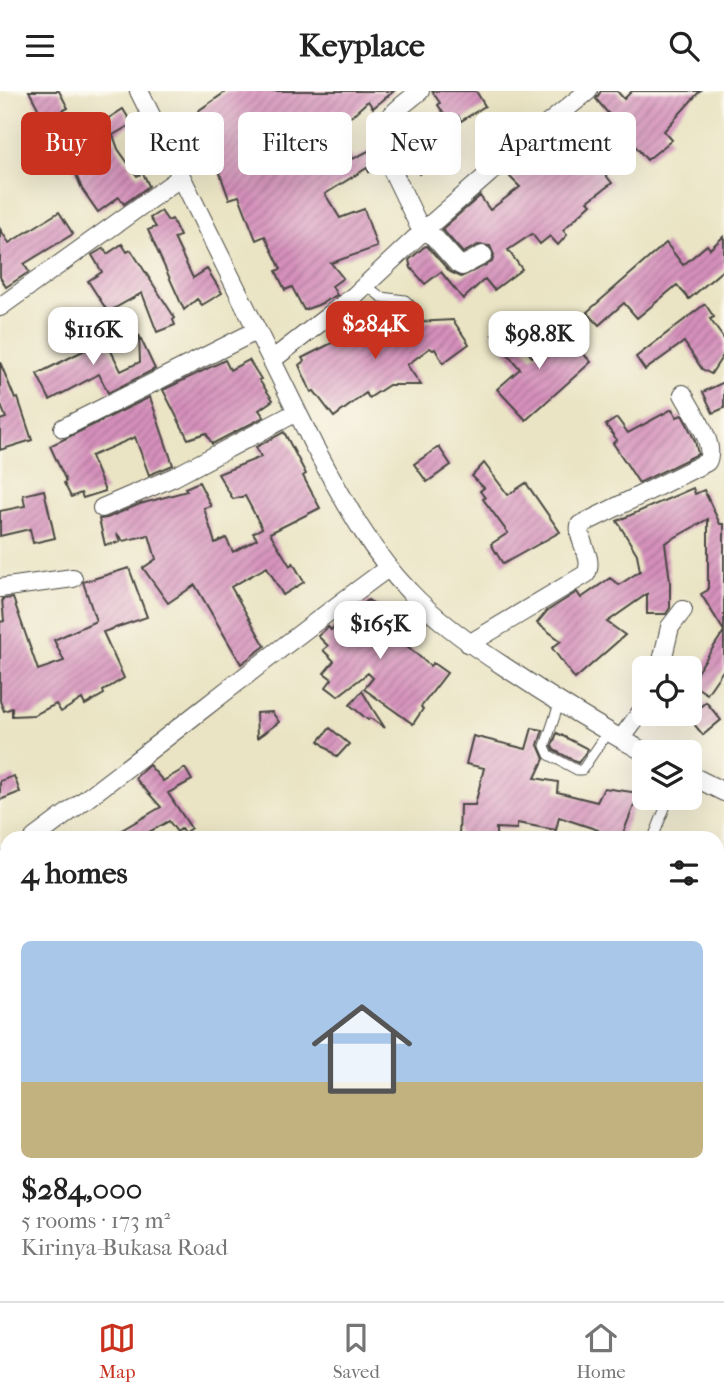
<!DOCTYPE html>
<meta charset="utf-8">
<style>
:root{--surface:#fff;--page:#f2f2f2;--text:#222;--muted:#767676;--line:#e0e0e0;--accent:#c8321e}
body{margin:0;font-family:"IM FELL French Canon",serif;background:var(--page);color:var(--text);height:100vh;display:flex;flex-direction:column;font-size:26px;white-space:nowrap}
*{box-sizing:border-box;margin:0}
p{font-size:23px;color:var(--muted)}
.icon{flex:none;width:38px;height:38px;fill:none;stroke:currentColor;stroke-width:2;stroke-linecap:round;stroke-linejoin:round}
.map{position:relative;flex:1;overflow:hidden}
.side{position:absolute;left:0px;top:740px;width:724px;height:471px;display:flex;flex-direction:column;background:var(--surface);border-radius:21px 21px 0 0;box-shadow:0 7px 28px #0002}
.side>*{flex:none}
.guide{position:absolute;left:21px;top:21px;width:682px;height:63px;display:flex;gap:14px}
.buttons{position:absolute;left:632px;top:565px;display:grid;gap:14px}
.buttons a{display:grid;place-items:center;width:70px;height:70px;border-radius:10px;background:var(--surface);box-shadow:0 7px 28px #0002;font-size:35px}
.price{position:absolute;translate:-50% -60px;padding:0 16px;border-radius:14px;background:#fff;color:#222;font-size:23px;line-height:46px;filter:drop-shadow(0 2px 4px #0008)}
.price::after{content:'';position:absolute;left:50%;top:42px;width:21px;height:16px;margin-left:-10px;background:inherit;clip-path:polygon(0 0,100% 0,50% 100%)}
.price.on{background:var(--accent);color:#fff}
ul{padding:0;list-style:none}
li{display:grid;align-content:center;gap:14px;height:371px;padding:0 21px}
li+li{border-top:2px solid var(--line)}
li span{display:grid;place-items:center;height:217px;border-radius:10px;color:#555}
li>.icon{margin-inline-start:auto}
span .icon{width:126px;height:126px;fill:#fffc;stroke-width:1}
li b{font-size:30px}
h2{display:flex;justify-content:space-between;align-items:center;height:84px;padding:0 21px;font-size:30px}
.chip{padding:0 24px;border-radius:10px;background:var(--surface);box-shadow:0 7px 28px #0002;font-size:24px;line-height:63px}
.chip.on{background:var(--accent);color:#fff}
header{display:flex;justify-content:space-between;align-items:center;height:91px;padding:0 21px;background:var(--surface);font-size:32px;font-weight:800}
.tabs{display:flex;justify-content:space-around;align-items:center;height:98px;border-top:2px solid var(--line);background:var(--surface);font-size:19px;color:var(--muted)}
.tabs a{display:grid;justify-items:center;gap:4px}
.tabs .on{color:var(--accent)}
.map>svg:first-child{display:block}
</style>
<header><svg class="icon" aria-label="menu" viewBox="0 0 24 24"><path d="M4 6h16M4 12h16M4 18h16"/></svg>Keyplace<svg class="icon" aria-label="search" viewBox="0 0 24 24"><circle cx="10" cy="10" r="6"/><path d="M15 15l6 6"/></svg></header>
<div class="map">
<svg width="724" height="1210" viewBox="0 0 724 1210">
<defs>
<pattern id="building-hatch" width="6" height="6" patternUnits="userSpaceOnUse" patternTransform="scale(1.75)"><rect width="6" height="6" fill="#d590bb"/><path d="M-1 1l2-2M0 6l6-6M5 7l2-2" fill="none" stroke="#ad7698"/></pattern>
</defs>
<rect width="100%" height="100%" fill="#fbf7ec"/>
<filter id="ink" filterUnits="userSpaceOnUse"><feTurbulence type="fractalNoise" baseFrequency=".0143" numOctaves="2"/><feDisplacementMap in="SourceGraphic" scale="14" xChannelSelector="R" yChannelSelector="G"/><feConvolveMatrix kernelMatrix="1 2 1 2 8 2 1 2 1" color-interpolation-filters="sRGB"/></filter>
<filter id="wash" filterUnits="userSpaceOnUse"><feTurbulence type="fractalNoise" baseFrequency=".00686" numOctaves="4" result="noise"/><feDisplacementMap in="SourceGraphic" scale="28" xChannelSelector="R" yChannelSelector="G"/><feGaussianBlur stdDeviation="1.57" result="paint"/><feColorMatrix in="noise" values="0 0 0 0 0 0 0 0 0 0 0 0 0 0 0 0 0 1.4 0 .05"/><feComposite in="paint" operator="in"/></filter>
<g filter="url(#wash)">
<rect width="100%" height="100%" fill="#eae4c4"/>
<g id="blocks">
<!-- building -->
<path fill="url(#building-hatch)" d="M29,0h30l9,17 -24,12z
M227,0h167l-21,17 -5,-7 -32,29 17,29 17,-9 8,17 -9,5 -2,-4 -42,26 15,24 24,-9 13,38 -46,16 12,15 -11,8 5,9 -19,10 -14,5 -12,-23 -7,3 -9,-19 5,-2 -16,-33 -9,4 -17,-44 -10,3 -31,-88z
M432,0h44l9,15 -24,15 -3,-5 -8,6 -12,-17 2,-2z
M601,0h16l7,8 8,-8h68l-36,40 8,9 -25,20 -51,-61z
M123,18l9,15 -19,11 5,14 19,27 6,-3 6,13 -25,18 -5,-7 -21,15 -16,-23 -21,-50 29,-13 2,3z
M572,37l11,11 -3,3 32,41 -24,18 3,3 -28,26 4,5 -9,10 -8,-9 -10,8 -8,-10 -24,16 14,19 -28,21 -9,-11 -22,20 -22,-27 -16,12 -14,-16 -2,-8 15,-13 3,-1 23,26 11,5 31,-15 2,-7 -4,-9 -12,-1 -15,8 -21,-24 38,-33 10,14 30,-23 -10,-10 6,-10 41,-36 6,6z
M414,43l16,35 -11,5 -17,-34z
M161,120l7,10 4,-2 8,17 -6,2 19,40 14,-9 15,24 -20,12 -5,-6 -13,11 -36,-80 8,-3 -6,-9z
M59,121l14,22 -49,30 5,8 -23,15 -6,-10v-48l9,14z
M724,145v33l-35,30 -12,-14 -40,33 -13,-15 -25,22 -12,-13 79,-69 17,22 24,-20 3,4z
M122,153l5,8 4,-2 44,68 -2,2 2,5 -18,7 -15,-39 -34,19 -20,-31 14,-9 -10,-17 12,-7 3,6z
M705,213l9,13 -4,2 14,20v15l-13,20 -9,-5 -18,-27 -39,28 -9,-13z
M453,229l16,24 -26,19 -8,-14 -2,1 -3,-2 -23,17 14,20h-32l-20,13 -3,-5 -32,24 -20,-26 -3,1 -12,-27 5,-4 -2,-3 36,-18 -5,-10 25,-5v15l15,9 13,-7 4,-5 14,-5 -6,-9z
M506,234l26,32 30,-26 29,31 -65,58 -29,-31 23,-20 -28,-34z
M99,236l22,44 19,-9 -1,-27 16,34 -47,24 -9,-19 -49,26 -13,-26 50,-25 -7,-13z
M225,269l5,10 19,-10 12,19 -2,1 14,20 -14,10 5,7 -52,27 -6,-11 -18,6 -25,-49z
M0,271l15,37 3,-1 14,42 -32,10v-30l6,-2 -6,-15z
M724,291v26l-11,5 -10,-21z
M150,306l23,68 -24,10 -14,-38 -44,19 14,35 -22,7 -2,-5 -10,4 -7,-14 2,-2 -16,-35z
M672,318l5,8 5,-2 5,9 8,17 3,13 -59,29 -26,-40 4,-3 -11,-15 11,-7 11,15z
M284,341l22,42 -3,2 17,32 -50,25 20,33 3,-3 11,19 -21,13 -16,-28 -36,20 34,59 -24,18 -46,-79 -27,18 -25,-35 13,-9 -7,-24 -26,6 -6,-7 3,8 -15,3 -6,-26 8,-1 33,-14 47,-13 -2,-3 14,-6 12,24 -7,2 11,35 11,-5 7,14 24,-13 -4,-6 9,-5 -17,-32 -12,3 -15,-25 43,-17 -5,-10z
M439,356l12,18 -24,17 -13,-18z
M484,372l24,32 18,-12 34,49 -57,32 -12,-20 17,-11 -25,-34 2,-1 -5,-7 4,-3 -12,-12z
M693,397l2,6 9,-4 16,34h4v145l-17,25 -17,-11 34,-52 -23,-37 7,-4v-71l-43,24 5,38v27l-4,6h-19v-20l-40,28 18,13 -50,44 -23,-31 9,-7 -24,-18 10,-12 30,-19 4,6 29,-20 9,7 21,-14 -3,-17 -20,-33z
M44,399l11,48 -22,5 -3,-14 -30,7v-25l25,-5 -2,-11z
M129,477l18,49 -44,15 21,46 -21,13 1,3 -19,11 -3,-6 -21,13 -5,-8 -22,11 -22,1v-8l-8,3 -4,-10v-79l4,-1 -2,-22 11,-1 25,72 26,-9 -10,-21 42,-19 -13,-39z
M368,509l38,22 -9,15 33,29 3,-3 14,10 -26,34 2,2 -10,15 -49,-35 9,-11 -5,-5 -30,23 -12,-9 6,-8 -8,-6 10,-12 -11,-11 5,-4 -10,-10 10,-9 3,3 8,-8 3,3z
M362,600l12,20 11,17 -15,-10 -2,2 -18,-15z
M706,611l15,18 -18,15 -15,-18z
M272,621l7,10 -22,16 -1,-25z
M330,637l19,16 -12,13 -18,-16z
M532,637l11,2 -5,15 6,14 -9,19 23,4 -1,10 40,10 7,-14 35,5 -18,45h-11l-13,-5 1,-3 -39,-13 -3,13 -39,-7v6l-21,-1v10h-37l1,-33h15l9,-37 -18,-4 7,-28 53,13z
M557,642l31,16 -10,14 -24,-13 -2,-4z
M149,674l14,16 22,-13 7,12 -24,13 23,35 -7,5 -3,-4 -4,3 -8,-11 -31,17h-30l53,-31 -26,-29z
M14,685l6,16 -20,8v-19z"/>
</g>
</g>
<g filter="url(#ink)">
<use href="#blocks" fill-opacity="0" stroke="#484742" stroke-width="2"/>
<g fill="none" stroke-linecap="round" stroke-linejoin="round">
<defs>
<path id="lane" d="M366,194l15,12 24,3 11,11
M559,613l-14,42 4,9 28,15h5l26,-38
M653,747l16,-40
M719,830l5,-50"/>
<path id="street" d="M139,0l174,353c28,51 56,106 96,147 28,30 62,54 96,76 46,31 92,59 141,86
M420,0c-20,17 -41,27 -39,56l41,85
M426,137l32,36 4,2 21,-11
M0,216l181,-130
M272,269l82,-64 68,-64 95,-83 71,-58
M63,337l193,-97
M102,417l72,-31 123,-65
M0,497l73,-10
M469,553l117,-70c9,-17 -9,-31 -6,-49l127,-63c10,-18 -15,-50 -24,-68
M660,578l10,-42 13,-17
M621,648l23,-31
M690,684l34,17
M34,747c120,-88 234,-183 354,-270
M0,773l7,-6
M0,809l7,10
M0,925l7,-6
M718,944l6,1
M718,1199l6,-2
M61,1204l1,6
M595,1204l24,4 71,-4
M398,1210l2,-6"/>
</defs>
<!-- lane casing -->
<use href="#lane" stroke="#484742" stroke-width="11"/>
<!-- street casing -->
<use href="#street" stroke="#484742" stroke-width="20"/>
<!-- lane -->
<use href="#lane" stroke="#fff" stroke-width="9"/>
<!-- street -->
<use href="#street" stroke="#fff" stroke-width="18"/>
</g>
</g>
</svg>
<div class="buttons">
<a><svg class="icon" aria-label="locate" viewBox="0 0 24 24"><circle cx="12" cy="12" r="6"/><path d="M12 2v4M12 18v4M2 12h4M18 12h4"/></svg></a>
<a><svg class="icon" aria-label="layers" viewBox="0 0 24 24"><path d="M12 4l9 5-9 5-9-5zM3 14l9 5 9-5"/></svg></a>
</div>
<b class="price on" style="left:375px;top:270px">$284K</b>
<b class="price" style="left:93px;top:276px">$116K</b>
<b class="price" style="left:539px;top:280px">$98.8K</b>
<b class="price" style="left:380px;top:570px">$165K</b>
<div class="guide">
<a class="chip on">Buy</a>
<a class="chip">Rent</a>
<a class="chip">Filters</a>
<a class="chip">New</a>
<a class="chip">Apartment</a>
</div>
<section class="side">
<h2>4 homes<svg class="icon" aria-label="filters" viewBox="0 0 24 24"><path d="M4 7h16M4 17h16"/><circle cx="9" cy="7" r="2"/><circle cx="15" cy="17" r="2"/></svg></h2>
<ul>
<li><span style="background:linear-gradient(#a9c7e8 65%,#c2b280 0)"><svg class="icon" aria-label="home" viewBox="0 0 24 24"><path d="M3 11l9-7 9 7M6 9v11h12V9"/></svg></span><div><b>$284,000</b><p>5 rooms · 173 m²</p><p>Kirinya-Bukasa Road</p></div></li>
</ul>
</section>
</div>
<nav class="tabs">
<a class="on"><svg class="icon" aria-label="map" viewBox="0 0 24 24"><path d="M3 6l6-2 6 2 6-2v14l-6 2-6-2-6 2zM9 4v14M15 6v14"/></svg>Map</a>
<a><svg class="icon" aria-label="saved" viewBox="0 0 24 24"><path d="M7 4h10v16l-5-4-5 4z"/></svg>Saved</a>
<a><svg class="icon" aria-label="home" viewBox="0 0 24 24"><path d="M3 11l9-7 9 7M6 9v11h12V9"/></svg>Home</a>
</nav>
